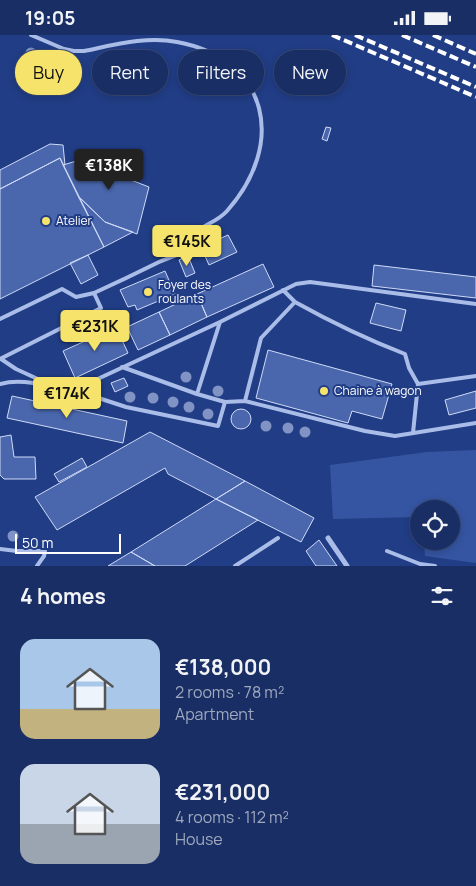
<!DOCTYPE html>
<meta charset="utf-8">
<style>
:root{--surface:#192e64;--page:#22366a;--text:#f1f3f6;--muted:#9fa8bf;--line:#374a78;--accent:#f6e36c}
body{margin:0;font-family:Manrope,sans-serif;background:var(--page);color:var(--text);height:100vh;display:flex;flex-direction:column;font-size:19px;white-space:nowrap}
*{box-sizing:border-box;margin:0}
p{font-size:16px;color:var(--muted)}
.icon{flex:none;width:28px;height:28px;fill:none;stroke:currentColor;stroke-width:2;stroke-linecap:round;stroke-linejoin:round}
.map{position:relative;height:531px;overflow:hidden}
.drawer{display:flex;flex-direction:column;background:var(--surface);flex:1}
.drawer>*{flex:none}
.top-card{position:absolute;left:15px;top:15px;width:446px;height:45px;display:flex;gap:10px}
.controls{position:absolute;left:410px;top:465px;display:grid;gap:10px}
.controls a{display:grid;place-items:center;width:50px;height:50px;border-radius:50%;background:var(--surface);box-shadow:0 2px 8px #0003,0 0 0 1px var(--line);font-size:25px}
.scale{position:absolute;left:15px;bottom:12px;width:106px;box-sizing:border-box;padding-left:5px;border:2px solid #fff;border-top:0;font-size:14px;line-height:18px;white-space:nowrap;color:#fff;-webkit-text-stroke:4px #213d85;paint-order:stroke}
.price{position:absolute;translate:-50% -42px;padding:0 11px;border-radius:5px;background:var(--accent);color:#111;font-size:16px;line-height:32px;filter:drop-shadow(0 1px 2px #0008)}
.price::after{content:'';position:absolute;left:50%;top:30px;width:15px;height:11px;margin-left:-8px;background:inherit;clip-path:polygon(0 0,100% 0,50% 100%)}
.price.selected{background:#222;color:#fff}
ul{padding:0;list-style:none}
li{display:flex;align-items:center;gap:15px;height:125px;padding:0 20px}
li span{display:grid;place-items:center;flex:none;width:140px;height:100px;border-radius:15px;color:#555}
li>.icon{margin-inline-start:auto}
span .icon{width:60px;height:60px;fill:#fffc;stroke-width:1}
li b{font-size:21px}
h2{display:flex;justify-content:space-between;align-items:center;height:60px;padding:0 20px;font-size:21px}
.tag{padding:0 18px;border-radius:22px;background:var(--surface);box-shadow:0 2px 8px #0003,0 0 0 1px var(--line);font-size:18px;line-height:45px}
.tag.selected{background:var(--accent);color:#111}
.status{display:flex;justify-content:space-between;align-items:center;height:35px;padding:0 25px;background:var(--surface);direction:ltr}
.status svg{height:14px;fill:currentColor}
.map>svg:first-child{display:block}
</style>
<div class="status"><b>19:05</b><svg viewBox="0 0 49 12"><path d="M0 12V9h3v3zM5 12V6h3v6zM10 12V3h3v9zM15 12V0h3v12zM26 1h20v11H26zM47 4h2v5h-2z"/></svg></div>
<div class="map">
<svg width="476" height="531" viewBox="0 0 476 531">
<rect width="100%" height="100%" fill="#213d85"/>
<!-- green -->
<path fill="#3555a2" d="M476,415v113l-51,-7 -1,-15h27v-32h-32v8l-86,2 -3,-54 97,-13z"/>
<!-- building -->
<path fill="#4a67ad" stroke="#cedaf7" d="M326,92l5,1 -4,13 -5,-2z
M50,109l13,1 2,20h-2l-3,-7 -60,31v-19z
M110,116l9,17 12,12 18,7 -12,47 -32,-12 -27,-26 -15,-31z
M60,123l44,89 -104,52v-110z
M78,161l27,26 28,10 -29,15z
M228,200l9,17 -28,13 -8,-18z
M88,220l10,20 -17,9 -11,-21z
M188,221l7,17 -9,4 -7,-17z
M263,229l11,23 -67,30 -10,-23z
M374,230l102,12v21l-104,-12z
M165,236l10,23 -38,16 -2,-5 -7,2 -8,-17z
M197,259l10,23 -37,18 -11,-23z
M376,268l30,7 -5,21 -31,-8z
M159,277l11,23 -32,15 -11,-23z
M116,292l12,26 -53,25 -12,-27z
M268,315l124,34 -10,35 -30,-8 -4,12 -92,-25z
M124,343l4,8 -13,6 -4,-9z
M476,356v17l-27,7 -4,-15z
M12,361l115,25 -4,22 -116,-25z
M231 384a10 10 0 1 1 20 0a10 10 0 1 1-20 0Z
M150,397l95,49 -29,18 -48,-25 -3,-6 -108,62 -22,-33z
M11,400l3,22h21l1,22h-32l-4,-4v-38z
M82,423l5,9 -28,15 -5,-8z
M245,446l69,37 -13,24 -85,-43z
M216,464l42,21 -73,46h-30l-24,-14z
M319,505l18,26h-21l-10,-15z
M131,517l24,14h-47z"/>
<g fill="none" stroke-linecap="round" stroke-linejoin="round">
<!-- service -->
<path stroke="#aabde9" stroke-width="4" d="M31,0l33,14 10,2h10c30,-6 62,-15 93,-9 93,17 109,103 50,169 -9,10 -21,13 -31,21 -6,5 -8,14 -13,19 -6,5 -17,8 -24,11 -22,11 -43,21 -65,31
M295,267c36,20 71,37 110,52l4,14 9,16
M0,284l62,-30 14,8 18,-4 7,15 -101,51
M1,324l15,10 37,17
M122,332l75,27
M0,349c25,-7 49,4 74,6l146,-68 76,-38 14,-2 166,22
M74,355l52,17 92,19 7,-24 -28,-8 23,-72
M245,366l120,30 30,5 81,-13
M225,367l20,-1 16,-63 34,-36 -12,-12
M413,398l5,-49 58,-8
M0,514l17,2h28l-1,5 -7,10
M387,516l33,13 15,2
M235,531l43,-28"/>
<!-- minor -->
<path stroke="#aabde9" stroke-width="5" d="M328,503l19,28"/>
<!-- rail -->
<path stroke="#fff" stroke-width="4" stroke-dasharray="9 4" stroke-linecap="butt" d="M332,0l144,62
M355,0l121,52
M402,0l74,32
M433,0l43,19"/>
</g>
<!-- trees -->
<g fill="#8093c4">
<circle cx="31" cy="18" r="5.5"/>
<circle cx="60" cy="30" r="5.5"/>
<circle cx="186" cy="342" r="5.5"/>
<circle cx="218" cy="356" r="5.5"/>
<circle cx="130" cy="362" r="5.5"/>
<circle cx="153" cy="363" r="5.5"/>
<circle cx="173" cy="367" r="5.5"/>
<circle cx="189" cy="372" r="5.5"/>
<circle cx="208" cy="379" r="5.5"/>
<circle cx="266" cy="391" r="5.5"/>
<circle cx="288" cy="393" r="5.5"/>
<circle cx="305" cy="397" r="5.5"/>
<circle cx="13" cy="501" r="5.5"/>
</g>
<!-- markers -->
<g fill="#f6e36c" stroke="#213d85" stroke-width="2">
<circle cx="46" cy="186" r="5"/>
<circle cx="148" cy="257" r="5"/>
<circle cx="324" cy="356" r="5"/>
</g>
<g text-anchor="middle" stroke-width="4" stroke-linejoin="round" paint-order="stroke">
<!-- poi labels -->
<g font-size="12" fill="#fff" stroke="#213d85" text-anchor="start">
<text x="56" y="190">Atelier</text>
<text x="158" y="254">Foyer des<tspan x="158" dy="14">roulants</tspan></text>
<text x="334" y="360">Chaine à wagon</text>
</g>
</g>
</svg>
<div class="controls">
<a><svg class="icon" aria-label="locate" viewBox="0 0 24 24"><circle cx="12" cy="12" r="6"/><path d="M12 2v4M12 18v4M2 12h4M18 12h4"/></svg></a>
</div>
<div class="scale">50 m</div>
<b class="price selected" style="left:109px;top:156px">€138K</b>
<b class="price" style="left:187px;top:232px">€145K</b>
<b class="price" style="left:95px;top:317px">€231K</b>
<b class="price" style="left:67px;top:384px">€174K</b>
<div class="top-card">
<a class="tag selected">Buy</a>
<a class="tag">Rent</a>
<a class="tag">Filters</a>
<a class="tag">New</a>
</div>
</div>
<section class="drawer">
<h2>4 homes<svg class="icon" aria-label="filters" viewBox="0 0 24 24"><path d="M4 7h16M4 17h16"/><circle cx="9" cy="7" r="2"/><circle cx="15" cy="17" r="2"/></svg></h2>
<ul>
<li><span style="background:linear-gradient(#a9c7e8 70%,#c2b280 0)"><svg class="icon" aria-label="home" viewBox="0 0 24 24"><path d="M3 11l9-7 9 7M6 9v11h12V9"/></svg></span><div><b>€138,000</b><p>2 rooms · 78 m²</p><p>Apartment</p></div></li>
<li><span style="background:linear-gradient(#c9d6e8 60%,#9aa5b1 0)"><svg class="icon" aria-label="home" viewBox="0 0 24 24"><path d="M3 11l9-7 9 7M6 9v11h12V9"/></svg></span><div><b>€231,000</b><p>4 rooms · 112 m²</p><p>House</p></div></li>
</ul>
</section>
